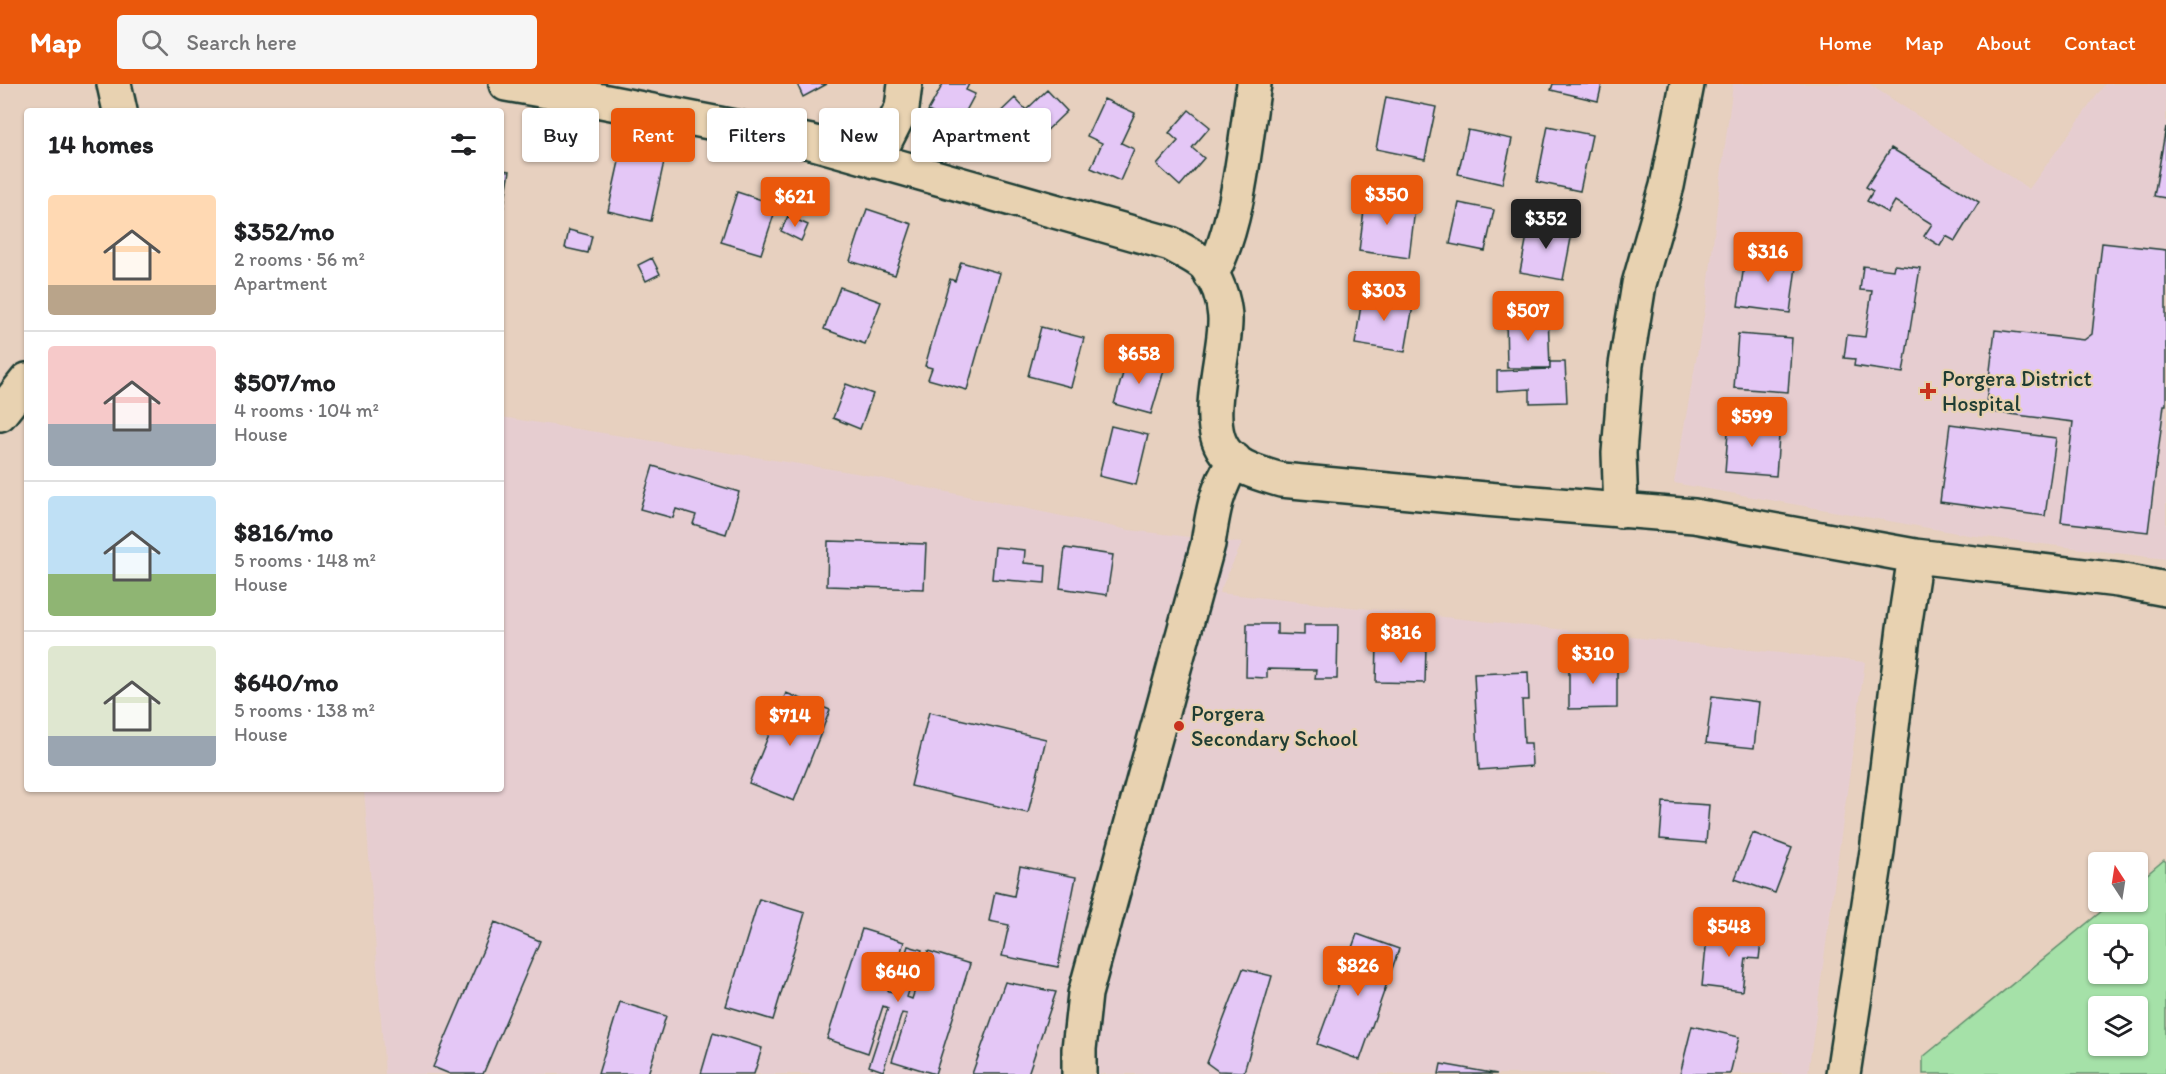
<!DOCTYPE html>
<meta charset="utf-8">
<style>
:root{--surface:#fff;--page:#f6f6f6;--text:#202124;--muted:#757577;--line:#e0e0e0;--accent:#ea580c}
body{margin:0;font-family:Itim,sans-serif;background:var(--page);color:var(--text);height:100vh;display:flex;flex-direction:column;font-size:22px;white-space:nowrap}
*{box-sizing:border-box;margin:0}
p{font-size:20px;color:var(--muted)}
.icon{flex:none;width:33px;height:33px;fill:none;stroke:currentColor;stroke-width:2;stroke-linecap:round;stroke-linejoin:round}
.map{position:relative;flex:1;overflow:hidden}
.panel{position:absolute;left:24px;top:24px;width:480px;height:684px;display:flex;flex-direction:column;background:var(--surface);border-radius:6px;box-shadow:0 2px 4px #0004}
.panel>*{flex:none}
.guide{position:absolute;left:522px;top:24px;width:570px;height:54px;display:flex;gap:12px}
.needle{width:39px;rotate:348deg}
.buttons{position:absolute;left:2088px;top:768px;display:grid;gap:12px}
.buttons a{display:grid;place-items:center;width:60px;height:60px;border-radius:6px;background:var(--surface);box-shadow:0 2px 4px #0004;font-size:30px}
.price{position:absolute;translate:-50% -51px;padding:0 14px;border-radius:6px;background:var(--accent);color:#fff;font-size:20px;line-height:39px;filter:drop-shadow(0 2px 3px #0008)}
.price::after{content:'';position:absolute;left:50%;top:36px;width:18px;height:14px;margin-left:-9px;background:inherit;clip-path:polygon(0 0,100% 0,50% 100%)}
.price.on{background:#222;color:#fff}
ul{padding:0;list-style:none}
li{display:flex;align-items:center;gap:18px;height:150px;padding:0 24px}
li+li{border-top:2px solid var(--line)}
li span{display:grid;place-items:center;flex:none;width:168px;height:120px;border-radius:6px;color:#555}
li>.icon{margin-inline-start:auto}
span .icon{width:72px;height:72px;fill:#fffc;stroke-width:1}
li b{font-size:26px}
h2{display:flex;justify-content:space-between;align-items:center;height:72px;padding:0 24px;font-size:26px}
.tag{padding:0 21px;border-radius:6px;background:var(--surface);box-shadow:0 2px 4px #0004;font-size:21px;line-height:54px}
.tag.on{background:var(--accent);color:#fff}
header{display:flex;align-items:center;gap:36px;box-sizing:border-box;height:84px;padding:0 30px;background:var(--accent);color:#fff}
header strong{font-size:28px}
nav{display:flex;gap:33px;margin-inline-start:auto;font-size:21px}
.search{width:420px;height:54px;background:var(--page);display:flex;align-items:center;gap:15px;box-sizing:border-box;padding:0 21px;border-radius:6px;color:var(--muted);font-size:22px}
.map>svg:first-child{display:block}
</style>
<header>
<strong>Map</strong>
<div class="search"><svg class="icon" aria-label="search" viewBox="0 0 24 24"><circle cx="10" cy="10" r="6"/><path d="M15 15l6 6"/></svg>Search here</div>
<nav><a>Home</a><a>Map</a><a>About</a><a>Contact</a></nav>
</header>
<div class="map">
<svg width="2166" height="990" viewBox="0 0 2166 990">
<rect width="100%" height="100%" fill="#e7d0bf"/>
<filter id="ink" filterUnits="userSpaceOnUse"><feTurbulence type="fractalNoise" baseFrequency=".0167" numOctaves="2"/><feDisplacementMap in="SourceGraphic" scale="12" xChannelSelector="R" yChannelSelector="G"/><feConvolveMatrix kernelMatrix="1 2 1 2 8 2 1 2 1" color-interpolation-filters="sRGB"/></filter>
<g filter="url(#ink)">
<!-- built -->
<path fill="#e6cdd0" d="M1733,0h136l160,105 76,-105h61v475l-198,-24 -294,-52 33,-184 10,-92z
M501,333l355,56 273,57 113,13 -23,50 646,69 -57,412h-1423l-21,-285h137z"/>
<!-- green -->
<path fill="#a5e1a8" stroke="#628f6e" stroke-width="1.5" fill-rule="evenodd" d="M2164,776l2,2v212h-243v-17l190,-155h25v-20zM2098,850h40v40h-40zM2098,922h40v40h-40z"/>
<!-- building -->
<path fill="#e4c7f6" stroke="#1f3d34" stroke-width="1.5" d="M797,0h30l-24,13z
M943,0h26l-3,6 9,4 -17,32 -30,-15z
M1553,0h49l-4,17 -47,-11z
M1047,6l20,21 -26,25 -10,-10 -20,19 -21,-23 25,-24 11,12z
M1386,13l50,10 -11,52 -49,-10z
M1104,15l31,14 -14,30 13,6 -14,32 -29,-13 11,-25 -15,-7z
M1189,26l21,17 -18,21 12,10 -24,28 -23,-21 21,-24 -9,-8z
M1548,42l44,9 -12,56 -43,-9z
M2166,43v71l-12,-2z
M1468,46l44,9 -10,45 -44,-10z
M622,64l43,9 -14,64 -43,-10z
M1891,64l88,54 -24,39 -9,-5 -6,10 -16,-10 8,-12 -37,-23 -7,12 -21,-12 6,-10 -7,-4z
M501,86l9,1 -9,50z
M737,108l40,13 -16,49 -40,-12z
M1366,110l50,7 -7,57 -50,-7z
M1459,119l35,7 -9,41 -35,-7z
M867,125l45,15 -17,51 -45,-14z
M788,132l20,9 -7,16 -20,-10z
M1530,136l43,8 -10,52 -43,-8z
M569,146l23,6 -4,17 -23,-5z
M2102,159l64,7v155h-2l-16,127 -87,-10 12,-100 -88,-11 10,-81 89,10 8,-6z
M1746,168l51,7 -7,54 -52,-7z
M652,174l8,16 -14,7 -8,-16z
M961,178l39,11 -33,117 -39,-11 4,-11 -7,-2 25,-87 5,2z
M1894,181l26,3 -17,105 -49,-7 1,-7 -11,-1 3,-23 18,2 7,-46 -12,-1 3,-24 30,4z
M840,203l41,15 -16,42 -41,-15z
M1363,208l51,8 -9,52 -50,-8z
M1548,231l2,53h-43l-1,-51z
M1041,243l43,11 -13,49 -43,-11z
M1738,250l54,4 -4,54 -54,-4z
M1128,272l37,11 -14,47 -37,-10z
M1550,278h15l2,40 -37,1v-14l-33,2v-20l53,-2z
M846,300l27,10 -13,35 -27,-11z
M1729,335l51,4 -4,53 -51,-4z
M1950,340l106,14 -11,78 -105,-14z
M1111,342l37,9 -12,50 -37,-9z
M653,382l86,26 -13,42 -33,-10 3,-9 -20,-6 -3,9 -33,-9z
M828,457l98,3 -2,45 -97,-3z
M995,463l30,3 -1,13 22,2 -1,18 -53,-4z
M1065,464l48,7 -6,40 -47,-7z
M1247,540h30v10l27,1v-10h34l-1,54h-22l1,-9 -49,-1v9l-21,-1z
M1377,561l49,1 -1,37 -49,-1z
M1569,577h48v47l-48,1z
M1528,588l1,28h-7l2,43h7l1,23 -53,4 -5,-96z
M786,609l44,17 -36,91 -45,-18z
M1712,612l47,6 -5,46 -48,-5z
M929,628l117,27 -18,74 -117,-27z
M1663,718l46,3 -3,38 -46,-4z
M1753,749l39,15 -17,45 -40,-14z
M1020,782l56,11 -18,90 -56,-11 7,-31 -20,-4 6,-29 19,4z
M759,815l46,14 -32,107 -47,-14z
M495,838l45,19 -57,133h-33l-17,-7z
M1708,844l54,6 -3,25 -13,-1 -4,33 -40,-5z
M862,845l42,13 -16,49 5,1 15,-46 14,4 -15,47 5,2 16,-48 42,13 -35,110 -43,-13 15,-47 -5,-1 -19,58 -14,-5 19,-58 -5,-2 -15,47 -41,-14z
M1357,850l42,15 -39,111 -43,-16z
M1243,885l29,7 -28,96 -26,-1 -11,-8z
M1005,898l51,10 -28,82h-56z
M620,918l46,14 -18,58h-50z
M1692,942l47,11 -9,37h-50z
M713,949l49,15 -8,26h-53z
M1441,980l56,10h-58z"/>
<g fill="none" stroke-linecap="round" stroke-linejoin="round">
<defs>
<path id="minor" d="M114,0l6,27
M506,0l75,13 230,45 360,102c11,7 27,13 35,22 11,14 18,33 19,51 2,35 -26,109 3,138 14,15 34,19 53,25l204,19 209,17 221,40 203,24 48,9
M875,77l27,-53 3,-24
M1211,191c28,-50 34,-134 43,-191
M0,330l27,-34
M1621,427l-2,-58 7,-88 13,-81 28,-98 20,-102
M1079,990v-25l6,-55 123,-450c5,-34 8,-54 27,-84
M1843,990l34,-223 27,-223 11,-72"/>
</defs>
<!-- minor casing -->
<use href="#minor" stroke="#1f3d34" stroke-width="38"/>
<!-- minor -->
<use href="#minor" stroke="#e8d2b1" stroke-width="33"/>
</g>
</g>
<!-- markers -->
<g fill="#c8321e" stroke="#e8d2b1" stroke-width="2">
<path d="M1925 298h6v6h6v6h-6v6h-6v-6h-6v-6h6z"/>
<circle cx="1179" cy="642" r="6"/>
</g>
<g text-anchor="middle" stroke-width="4.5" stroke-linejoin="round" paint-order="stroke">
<!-- poi labels -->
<g font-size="22" fill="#1f3d34" stroke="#e8d2b1" text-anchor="start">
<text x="1942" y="302">Porgera District<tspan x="1942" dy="25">Hospital</tspan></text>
<text x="1191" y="637">Porgera<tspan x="1191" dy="25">Secondary School</tspan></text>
</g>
</g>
</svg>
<div class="buttons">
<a><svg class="needle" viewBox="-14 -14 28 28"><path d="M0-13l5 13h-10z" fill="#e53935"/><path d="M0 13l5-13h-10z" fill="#757577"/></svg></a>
<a><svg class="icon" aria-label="locate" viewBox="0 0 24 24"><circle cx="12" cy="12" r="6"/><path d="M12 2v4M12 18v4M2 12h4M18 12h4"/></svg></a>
<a><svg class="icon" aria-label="layers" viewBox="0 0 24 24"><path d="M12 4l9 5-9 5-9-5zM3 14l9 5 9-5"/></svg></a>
</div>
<b class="price" style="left:1387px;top:142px">$350</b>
<b class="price" style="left:795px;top:144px">$621</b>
<b class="price on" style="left:1546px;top:166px">$352</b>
<b class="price" style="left:1768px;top:199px">$316</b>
<b class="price" style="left:1384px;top:238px">$303</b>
<b class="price" style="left:1528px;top:258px">$507</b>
<b class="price" style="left:1139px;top:301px">$658</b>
<b class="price" style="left:1752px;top:364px">$599</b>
<b class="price" style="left:1401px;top:580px">$816</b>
<b class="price" style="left:1593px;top:601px">$310</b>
<b class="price" style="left:790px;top:663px">$714</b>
<b class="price" style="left:1729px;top:874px">$548</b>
<b class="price" style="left:1358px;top:913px">$826</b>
<b class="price" style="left:898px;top:919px">$640</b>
<div class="guide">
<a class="tag">Buy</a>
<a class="tag on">Rent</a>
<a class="tag">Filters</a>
<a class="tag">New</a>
<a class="tag">Apartment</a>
</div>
<section class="panel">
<h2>14 homes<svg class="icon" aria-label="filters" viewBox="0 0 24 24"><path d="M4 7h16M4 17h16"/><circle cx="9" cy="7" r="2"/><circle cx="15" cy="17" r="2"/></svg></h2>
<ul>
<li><span style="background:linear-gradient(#ffd9b3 75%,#b9a48a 0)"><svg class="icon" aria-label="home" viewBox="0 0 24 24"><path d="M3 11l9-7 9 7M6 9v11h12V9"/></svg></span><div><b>$352/mo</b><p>2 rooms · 56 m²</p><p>Apartment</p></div></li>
<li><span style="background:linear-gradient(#f6c9c9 65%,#9aa5b1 0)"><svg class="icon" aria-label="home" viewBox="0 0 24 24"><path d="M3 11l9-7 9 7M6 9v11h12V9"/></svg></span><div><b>$507/mo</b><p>4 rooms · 104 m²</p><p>House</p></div></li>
<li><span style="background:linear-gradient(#bfe0f5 65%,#8fb573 0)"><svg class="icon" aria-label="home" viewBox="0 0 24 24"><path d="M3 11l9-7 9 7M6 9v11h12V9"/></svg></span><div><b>$816/mo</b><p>5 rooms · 148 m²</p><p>House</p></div></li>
<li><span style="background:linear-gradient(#dfe7d0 75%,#9aa5b1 0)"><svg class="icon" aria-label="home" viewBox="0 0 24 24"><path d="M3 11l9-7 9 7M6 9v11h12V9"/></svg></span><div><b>$640/mo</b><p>5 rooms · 138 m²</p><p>House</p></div></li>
</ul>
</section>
</div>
